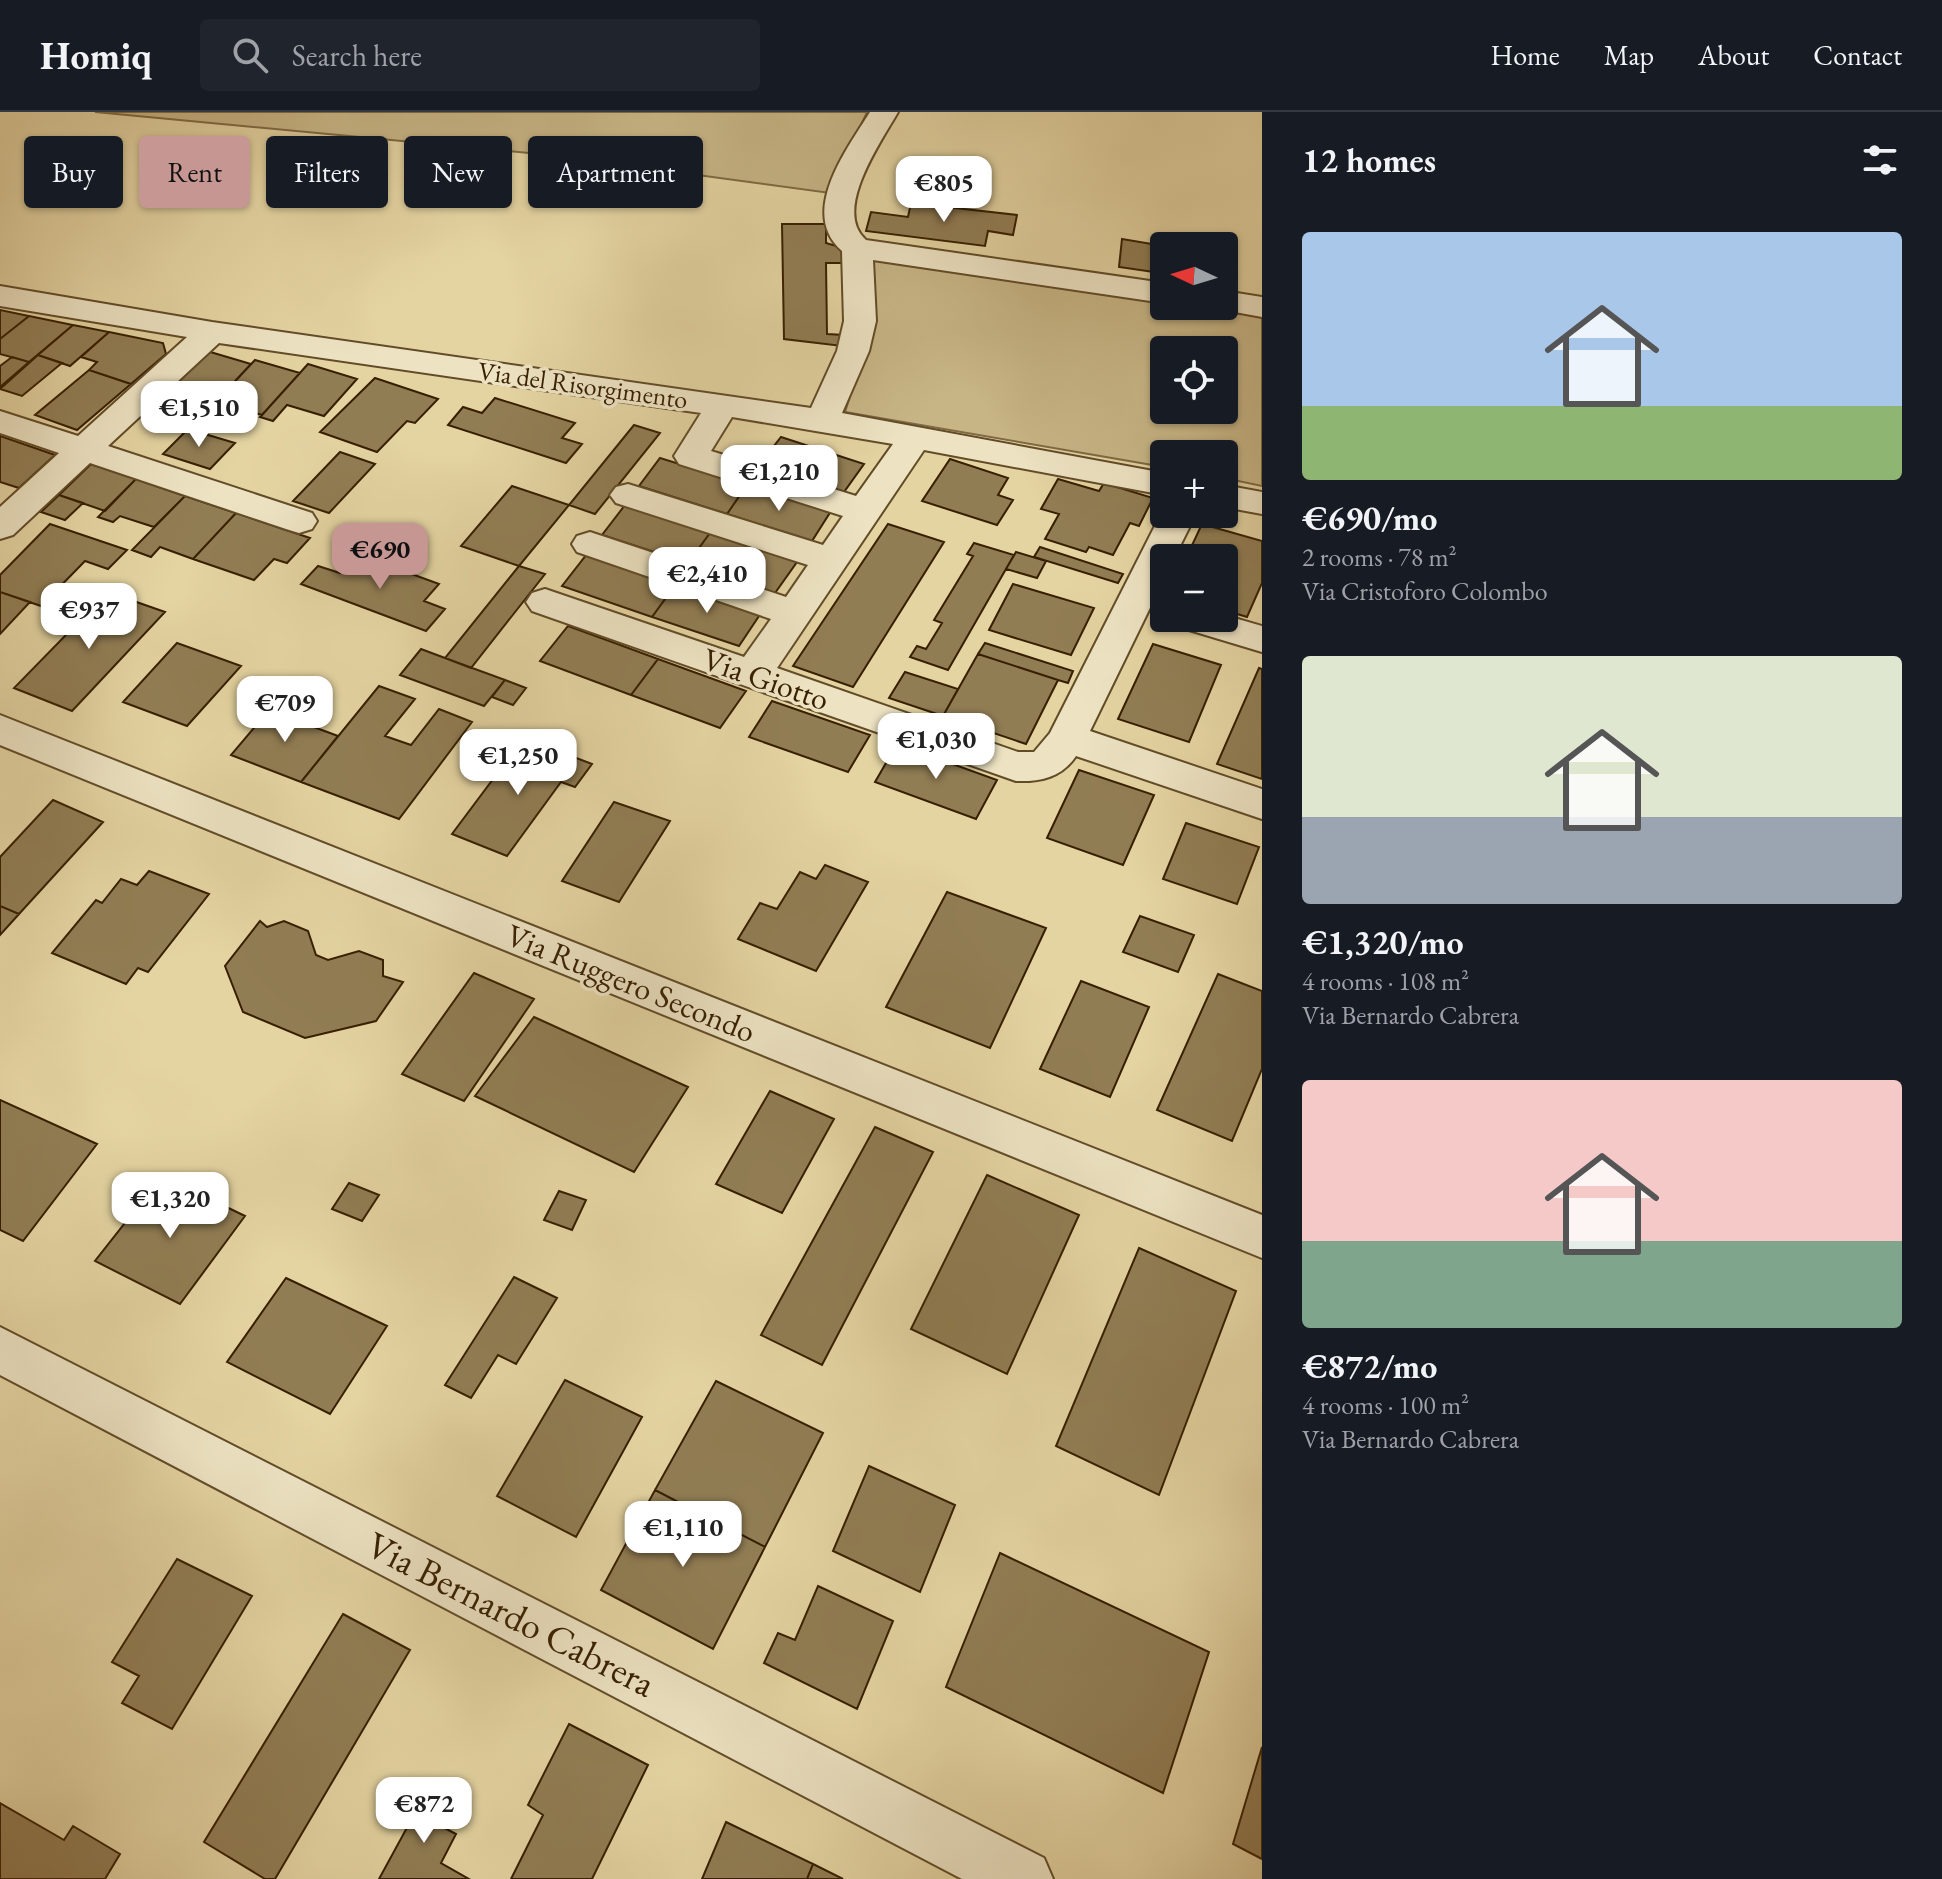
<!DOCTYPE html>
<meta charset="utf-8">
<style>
:root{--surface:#171b24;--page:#20242c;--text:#f1f3f6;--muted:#9ea1a6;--line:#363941;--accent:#c59692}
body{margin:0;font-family:"EB Garamond",serif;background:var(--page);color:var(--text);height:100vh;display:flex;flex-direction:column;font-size:30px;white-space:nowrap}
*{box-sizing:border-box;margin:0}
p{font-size:26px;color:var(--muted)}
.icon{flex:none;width:44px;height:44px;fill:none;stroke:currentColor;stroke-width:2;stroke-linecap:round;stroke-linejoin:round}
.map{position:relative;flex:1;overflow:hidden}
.details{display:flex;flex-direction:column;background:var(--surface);width:680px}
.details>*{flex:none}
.guide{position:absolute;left:24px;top:24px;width:760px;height:72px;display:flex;gap:16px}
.needle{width:52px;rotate:274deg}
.tools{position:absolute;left:1150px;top:120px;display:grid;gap:16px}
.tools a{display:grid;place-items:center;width:88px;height:88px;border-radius:8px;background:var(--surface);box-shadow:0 2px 6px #0004;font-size:40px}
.price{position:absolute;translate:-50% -68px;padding:0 18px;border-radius:16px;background:#fff;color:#222;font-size:26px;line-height:52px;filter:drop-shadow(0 2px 4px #0008)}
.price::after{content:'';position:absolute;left:50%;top:48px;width:24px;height:18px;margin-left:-12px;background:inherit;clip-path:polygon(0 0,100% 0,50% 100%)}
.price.selected{background:var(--accent);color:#111}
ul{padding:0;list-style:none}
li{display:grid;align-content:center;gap:16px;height:424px;padding:0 40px}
li span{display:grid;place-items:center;height:248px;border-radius:8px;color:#555}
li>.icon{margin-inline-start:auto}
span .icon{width:144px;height:144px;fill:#fffc;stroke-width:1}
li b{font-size:34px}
h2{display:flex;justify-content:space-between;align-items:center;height:96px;padding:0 40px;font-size:34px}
.chip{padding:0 28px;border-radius:8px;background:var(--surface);box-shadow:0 2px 6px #0004;font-size:28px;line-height:72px}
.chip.selected{background:var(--accent);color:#111}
header{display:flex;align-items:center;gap:48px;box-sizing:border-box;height:112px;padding:0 40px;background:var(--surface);border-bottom:2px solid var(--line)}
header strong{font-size:38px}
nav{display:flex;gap:44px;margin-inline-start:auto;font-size:28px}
.search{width:560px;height:72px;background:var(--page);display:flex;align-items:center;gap:20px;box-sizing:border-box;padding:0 28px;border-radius:8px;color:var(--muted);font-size:30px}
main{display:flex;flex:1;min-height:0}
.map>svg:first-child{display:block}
</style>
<header>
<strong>Homiq</strong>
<div class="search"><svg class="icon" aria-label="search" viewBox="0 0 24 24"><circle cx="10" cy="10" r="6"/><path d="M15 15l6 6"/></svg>Search here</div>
<nav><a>Home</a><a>Map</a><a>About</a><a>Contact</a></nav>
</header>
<main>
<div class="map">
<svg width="1262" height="1767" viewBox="0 0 1262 1767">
<rect width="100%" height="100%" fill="#e4d4a2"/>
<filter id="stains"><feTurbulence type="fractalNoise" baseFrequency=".0025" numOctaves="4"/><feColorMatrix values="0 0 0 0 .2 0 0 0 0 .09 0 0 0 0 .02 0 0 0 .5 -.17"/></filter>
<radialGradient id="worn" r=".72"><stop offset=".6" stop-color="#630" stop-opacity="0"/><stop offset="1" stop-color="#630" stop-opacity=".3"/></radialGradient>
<!-- green -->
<path fill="#c7b586" stroke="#7f6a43" stroke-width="2" fill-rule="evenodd" d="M95,0h772l-37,81 -280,-38z
M875,147l289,40v7h43l55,8v172l-38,-8v-24h-60v13l-319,-55 15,-46 9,-97zM1164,238h60v60h-60z"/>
<!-- building -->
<path fill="#917d54" stroke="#371f00" stroke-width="2" d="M911,91l106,12 -4,20 -25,-4 -3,15 -119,-15 5,-19 37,5z
M782,112h44v19l17,5 2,15h-19l1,71 17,1 -2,11 -58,-7z
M1122,127l36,6 -2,9 8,1v13l-11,-2 1,6 -35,-5z
M0,198l29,6 -29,23z
M29,204l44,9 -44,37 -29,-8v-15z
M73,213l36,7 -39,34 -32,-11z
M109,220l54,11 3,11 -35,30 -42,-14 8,-8 -16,-5z
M207,239l44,13 -43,46 -45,-13z
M38,243l24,8 -40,33 -22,-7z
M12,245l17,5 -29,25v-21z
M255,248l45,13 -38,42 -17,-5 -8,8 -29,-8z
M308,252l49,15 -33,37 -37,-11 -14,16 -13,-4z
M89,258l42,14 -54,46 -42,-15z
M375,266l63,21 -23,24 -8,-2 -30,31 -57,-20z
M163,285l38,11 -9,9 -38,-11z
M495,286l80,25 -13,15 20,6 -16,19 -118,-38 15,-18 19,6z
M634,313l26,8 -65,81 -26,-9z
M188,317l47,14 -25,26 -47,-15z
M0,324l55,19 -36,33 -19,-6z
M781,325l83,27 -20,28 -84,-28z
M340,340l35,12 -46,49 -36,-12z
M660,346l87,27 -20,29 -88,-28z
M950,347l58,19 -10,17 15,5 -16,25 -75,-24z
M91,352l45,15 -31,32 -46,-16z
M136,367l49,17 -31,31 -34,-11 -7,6 -15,-5z
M1058,367l41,12 5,-8 49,15 -14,28 -9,-3 -17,32 -24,-8 -3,5 -41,-13 14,-25 -18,-5z
M747,373l84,26 -19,30 -85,-27z
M512,374l57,19 -50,61 -58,-20z
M59,383l24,8 -18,17 -24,-8z
M185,384l51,17 -43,46 -33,-12 -9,10 -19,-7z
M625,393l85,28 -22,30 -86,-28z
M236,401l74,25 -23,25 -13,-4 -20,21 -61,-21z
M50,412l77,26 -19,19 -23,-8 -44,45 -41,-14v-17z
M888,412l56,18 -91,145 -60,-21z
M1202,412l60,17v42l-15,34 -23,-7v-52h-38z
M710,421l87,29 -22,31 -87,-30z
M974,431l40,12 -66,115 -38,-13 7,-11 9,3 16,-26 -8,-3 39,-64 -6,-2z
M1040,435l83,27 -5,9 -84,-26z
M1016,440l30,9 -9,17 -31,-9z
M357,442l82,30 -15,17 21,8 -19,22 -125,-47 17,-18 22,7z
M587,442l89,30 -24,33 -90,-31z
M519,454l26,8 -74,94 -26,-10z
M676,472l85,29 -22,33 -87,-29z
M1013,472l81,24 -23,47 -82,-25z
M0,480l30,10 -30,32z
M108,480l57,20 -93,99 -58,-23z
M568,514l44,16 46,17 -27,36 -91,-34z
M177,531l64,23 -54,60 -64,-24z
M985,531l88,28 -5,12 -10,-3 -80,-26z
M1153,532l68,21 -32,77 -71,-23z
M421,537l24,9 60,22 -21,26 -84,-31z
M978,542l80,26 -32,64 -83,-28z
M658,547l88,32 -26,37 -89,-33z
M1259,556l3,1v110l-45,-15z
M905,560l53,17 -15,27 -54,-18z
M505,568l21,8 -13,17 -21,-8z
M379,574l36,13 -30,37 26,9 28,-36 33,13 -73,97 -98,-37z
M772,589l98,34 -22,37 -99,-35z
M276,590l18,6 -7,9 51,19 -37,46 -70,-27z
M520,631l26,10 4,-5 42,16 -17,23 -14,-5 -54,74 -55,-22z
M897,632l100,36 -21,39 -101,-37z
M1079,658l75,25 -31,70 -76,-27z
M53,688l50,22 -84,92 -19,-8v-49z
M614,690l56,19 -51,81 -57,-21z
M1186,711l73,24 -22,57 -74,-25z
M825,753l43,17 -52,89 -78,-32 22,-36 17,6 23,-37 16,7z
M149,759l60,23 -61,78 -10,-4 -12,16 -74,-31 44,-53 6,3 19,-24 16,6z
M947,780l99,36 -56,120 -104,-41z
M0,794l19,8 -19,21z
M1140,804l54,19 -16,37 -55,-20z
M260,809l7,6 17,-6 24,10 8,24 12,5 31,-9 24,9v16l20,6 -27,39 -71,17 -62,-26 -18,-46z
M474,861l60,26 -70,102 -62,-27z
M1218,862l44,17v78l-30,72 -75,-31z
M1081,869l68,26 -39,90 -70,-28z
M534,905l154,70 -54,85 -159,-76z
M770,979l64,28 -52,94 -66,-29z
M0,988l97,44 -74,97 -23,-11z
M875,1015l58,25 -111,213 -61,-30z
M987,1063l92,40 -72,159 -96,-45z
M162,1064l83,40 -65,88 -85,-43z
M349,1071l30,12 -17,26 -30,-12z
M559,1079l27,9 -14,30 -28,-10z
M1139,1136l97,43 -77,204 -103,-49z
M514,1165l43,21 -41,66 -18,-9 -27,43 -26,-13z
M286,1166l101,48 -57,88 -103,-52z
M565,1268l77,37 -66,120 -79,-41z
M716,1269l107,52 -58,114 -110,-57z
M869,1354l86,39 -35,87 -87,-41z
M655,1378l110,57 -52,102 -112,-59z
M1000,1441l209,99 -46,141 -217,-106z
M177,1447l75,37 -80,133 -50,-26 17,-27 -27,-14z
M818,1474l75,35 -36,88 -93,-46 14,-30 17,7z
M343,1502l67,36 -135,229h-10l-61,-37z
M569,1612l79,41 -56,114h-81l32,-64 -15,-10z
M1262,1635v112l-29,-15z
M428,1677l22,12 -13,23 19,10 -15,29 28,16h-90z
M0,1691l64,37 9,-14 47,28 -15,25h-105z
M726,1710l87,42 -6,15h-105z
M813,1752l30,15h-36z"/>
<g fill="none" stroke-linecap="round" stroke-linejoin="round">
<defs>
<path id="minor" d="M870,0h28c-17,30 -66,99 -32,128l298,43v20l-291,-43 3,61 -7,30 -27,62 322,60v22l-240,-45 -147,218 241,84h16l16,-19 114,-225v6h32l-22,44h-10v21l-74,152 172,58v30l-186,-63c-14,21 -35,26 -60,25l-484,-170 -6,-9 6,-9 13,-4 199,68 27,-38 -194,-67 -5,-8 5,-8 13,-4 196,65 22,-32 -192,-62 -6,-8 6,-8 12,-3 195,61 20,-29 -164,-52 -5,-8 27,-43 -482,-70 -111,103 204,67 5,8 -5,8 -13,4 -13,-4 -196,-66 -77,72 -13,4v-32l59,-54 -59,-20v-22l78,25 109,-99 -187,-31v-20l212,36 599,86 26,-57 7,-30 -2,-70c-44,-38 5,-102 28,-139zM732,305l161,27 -37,52 -145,-45z
M1224,179l38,6v20l-49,-9 11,-2z
M1224,373l38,7v22l-38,-7z
M1224,503l38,11v26l-83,-25 -6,-9h51z
M0,603l1262,500v43l-1262,-513z
M0,1215l1044,531 9,21h-91l-962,-504z"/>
</defs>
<!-- minor casing -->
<use href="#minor" stroke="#624c28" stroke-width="4"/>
<!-- minor -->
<use href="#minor" fill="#ede3c3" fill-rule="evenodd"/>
</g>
<g text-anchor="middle" stroke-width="7" stroke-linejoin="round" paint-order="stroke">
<!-- far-street labels -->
<g font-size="26" fill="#371f00" stroke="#ede3c3">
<text transform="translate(583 273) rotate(8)" y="9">Via del Risorgimento</text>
</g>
<!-- street labels -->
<g font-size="32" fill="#371f00" stroke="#ede3c3">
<text transform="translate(766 567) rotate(19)" y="11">Via Giotto</text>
<text transform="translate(631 871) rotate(22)" y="11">Via Ruggero Secondo</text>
</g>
<!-- near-street labels -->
<g font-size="38" fill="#371f00" stroke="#ede3c3">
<text transform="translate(511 1502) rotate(27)" y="13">Via Bernardo Cabrera</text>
</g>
</g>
<rect width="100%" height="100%" filter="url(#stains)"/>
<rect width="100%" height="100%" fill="url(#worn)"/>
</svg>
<div class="tools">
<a><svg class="needle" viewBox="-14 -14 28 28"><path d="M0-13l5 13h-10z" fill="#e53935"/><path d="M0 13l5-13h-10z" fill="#9ea1a6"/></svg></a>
<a><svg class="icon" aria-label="locate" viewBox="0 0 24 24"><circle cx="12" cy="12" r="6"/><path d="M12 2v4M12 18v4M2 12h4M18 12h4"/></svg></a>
<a>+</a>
<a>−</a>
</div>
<b class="price" style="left:944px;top:112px">€805</b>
<b class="price" style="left:199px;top:337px">€1,510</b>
<b class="price" style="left:779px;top:401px">€1,210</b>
<b class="price selected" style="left:380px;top:479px">€690</b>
<b class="price" style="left:707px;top:503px">€2,410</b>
<b class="price" style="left:89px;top:539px">€937</b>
<b class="price" style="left:285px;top:632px">€709</b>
<b class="price" style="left:936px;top:669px">€1,030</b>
<b class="price" style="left:518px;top:685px">€1,250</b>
<b class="price" style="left:170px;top:1128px">€1,320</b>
<b class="price" style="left:683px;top:1457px">€1,110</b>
<b class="price" style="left:424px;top:1733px">€872</b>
<div class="guide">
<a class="chip">Buy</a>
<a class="chip selected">Rent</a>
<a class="chip">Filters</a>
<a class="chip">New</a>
<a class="chip">Apartment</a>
</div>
</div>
<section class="details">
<h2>12 homes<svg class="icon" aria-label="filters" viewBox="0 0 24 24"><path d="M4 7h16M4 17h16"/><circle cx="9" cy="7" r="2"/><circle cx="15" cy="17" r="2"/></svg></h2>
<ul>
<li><span style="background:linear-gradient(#a9c7e8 70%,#8fb573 0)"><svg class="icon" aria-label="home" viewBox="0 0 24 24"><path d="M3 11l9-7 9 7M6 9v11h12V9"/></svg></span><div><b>€690/mo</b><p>2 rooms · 78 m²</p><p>Via Cristoforo Colombo</p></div></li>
<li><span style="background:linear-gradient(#dfe7d0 65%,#9aa5b1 0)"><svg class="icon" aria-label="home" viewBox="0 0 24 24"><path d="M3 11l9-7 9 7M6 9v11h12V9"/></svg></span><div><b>€1,320/mo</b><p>4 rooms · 108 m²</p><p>Via Bernardo Cabrera</p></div></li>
<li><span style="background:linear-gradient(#f6c9c9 65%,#7fa58c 0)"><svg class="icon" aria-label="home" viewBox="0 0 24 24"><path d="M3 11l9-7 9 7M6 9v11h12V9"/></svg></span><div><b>€872/mo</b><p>4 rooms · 100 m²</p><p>Via Bernardo Cabrera</p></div></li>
</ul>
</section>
</main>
